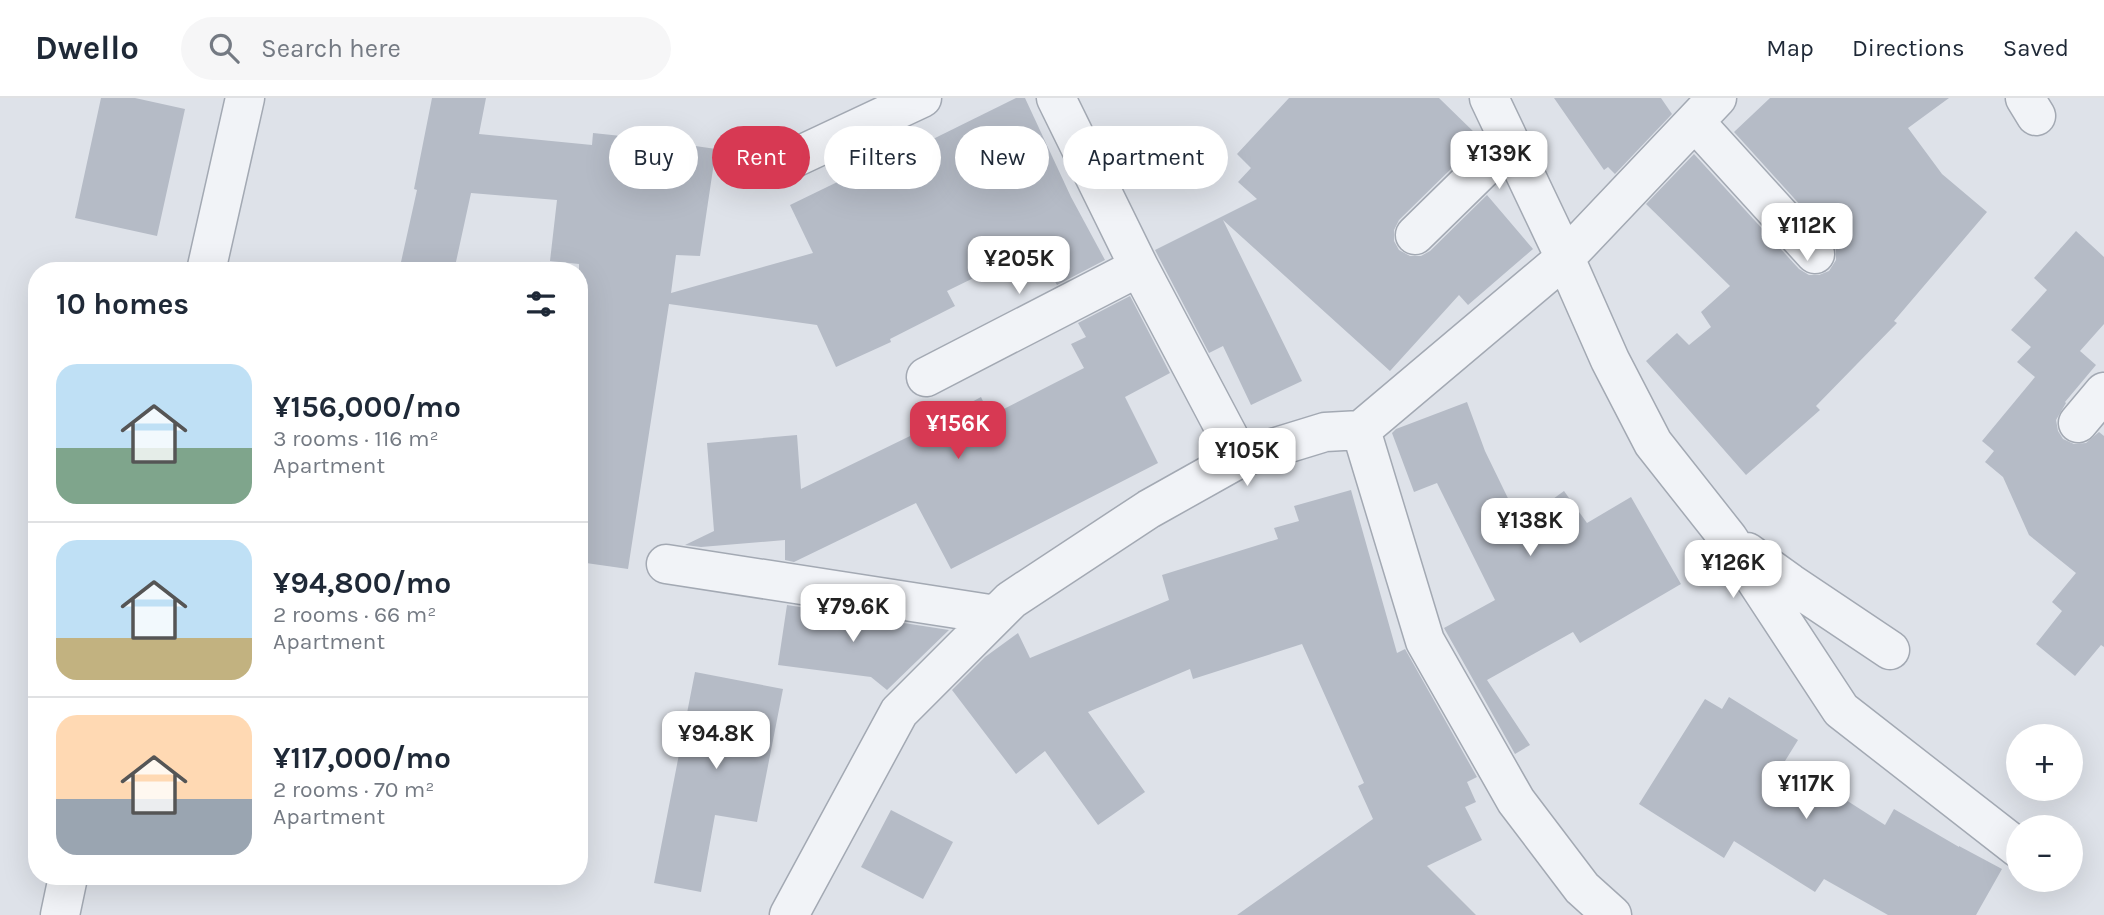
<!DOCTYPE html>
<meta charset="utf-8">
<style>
:root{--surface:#fff;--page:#f6f6f7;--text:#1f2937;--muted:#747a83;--line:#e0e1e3;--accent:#d73953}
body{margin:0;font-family:Karla,sans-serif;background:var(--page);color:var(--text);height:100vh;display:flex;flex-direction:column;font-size:26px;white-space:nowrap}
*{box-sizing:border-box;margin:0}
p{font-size:23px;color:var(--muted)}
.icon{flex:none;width:38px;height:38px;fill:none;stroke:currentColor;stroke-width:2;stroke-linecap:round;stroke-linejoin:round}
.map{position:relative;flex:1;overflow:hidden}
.drawer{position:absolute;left:28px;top:164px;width:560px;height:623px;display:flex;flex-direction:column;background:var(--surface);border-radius:28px;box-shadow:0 7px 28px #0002}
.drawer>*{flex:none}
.banner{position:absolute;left:609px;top:28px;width:665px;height:63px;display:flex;gap:14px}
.buttons{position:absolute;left:2006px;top:626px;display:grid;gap:14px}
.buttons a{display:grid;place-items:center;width:77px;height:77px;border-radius:50%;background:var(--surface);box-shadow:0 7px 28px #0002;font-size:35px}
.price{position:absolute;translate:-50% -60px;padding:0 16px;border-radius:14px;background:#fff;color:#222;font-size:23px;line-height:46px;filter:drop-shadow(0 2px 4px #0008)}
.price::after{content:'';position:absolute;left:50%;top:42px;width:21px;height:16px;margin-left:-10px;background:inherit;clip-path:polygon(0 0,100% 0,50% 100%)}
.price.active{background:var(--accent);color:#fff}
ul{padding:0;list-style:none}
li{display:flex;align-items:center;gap:21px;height:175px;padding:0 28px}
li+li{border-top:2px solid var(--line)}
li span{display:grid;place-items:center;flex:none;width:196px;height:140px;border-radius:21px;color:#555}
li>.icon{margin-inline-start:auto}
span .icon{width:84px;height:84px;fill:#fffc;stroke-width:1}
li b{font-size:30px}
h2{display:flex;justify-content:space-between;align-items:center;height:84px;padding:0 28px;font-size:30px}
.tag{padding:0 24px;border-radius:32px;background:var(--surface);box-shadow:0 7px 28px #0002;font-size:24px;line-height:63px}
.tag.active{background:var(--accent);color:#fff}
header{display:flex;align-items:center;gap:42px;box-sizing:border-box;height:98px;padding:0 35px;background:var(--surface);border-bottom:2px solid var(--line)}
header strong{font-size:33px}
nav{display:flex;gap:38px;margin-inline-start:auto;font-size:24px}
.search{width:490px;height:63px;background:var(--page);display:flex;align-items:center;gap:18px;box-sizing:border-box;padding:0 24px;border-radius:38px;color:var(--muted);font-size:26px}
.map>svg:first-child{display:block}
</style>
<header>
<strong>Dwello</strong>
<div class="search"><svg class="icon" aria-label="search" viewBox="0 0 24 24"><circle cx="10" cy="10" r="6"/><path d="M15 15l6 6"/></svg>Search here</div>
<nav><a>Map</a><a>Directions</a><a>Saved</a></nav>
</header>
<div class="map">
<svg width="2104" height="817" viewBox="0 0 2104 817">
<rect width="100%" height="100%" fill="#dee2e9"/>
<!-- building -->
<path fill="#b5bbc6" d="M101,0h34l50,11 -28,127 -82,-18z
M432,0h54l-7,36 113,11 1,-12 47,5 76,11 -16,107 -24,-1 -5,38 142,-40 -23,-48 140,-68 1,3 85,-42h9l46,99 34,63 -48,25 -19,-34 -6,4 -3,-4 -82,40 8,15 -65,33 1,3 -55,25 -19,-42 -148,-21 -41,265 -49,-7v-35l8,-64 -8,-1v-198l-29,-3 7,-61 -86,-7 -17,78h-55l18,-81 -3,-1z
M1289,0h150l39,38 -22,22 3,3 -60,59 -5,10v11l5,9 11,6h11l9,-5 57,-56 46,54 -65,56 -9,-10 -69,76 -167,-151 79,161 -51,24 -28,-59 -14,7 -54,-103 102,-51 -19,-17 13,-14 -14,-14z
M1554,0h107l11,16 -57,60 -7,-7 -4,3z
M1770,0h179l-41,30 34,46 45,38 -93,109 3,2 -81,83 4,4 -74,65 -100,-114 31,-28 12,12 22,-18 -10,-15 29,-26 -84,-82 48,-50 105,115 10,6h10l10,-4 7,-11v-10l-4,-10 -98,-108z
M2076,133l28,26v67l-24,27 16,14 -31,37 1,1 -10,17 2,11 5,8 11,5 12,-1 13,-11 5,4v211l-3,-2 -26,31 -39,-32 26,-33 -10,-9 24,-29 -47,-38 -26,-58 -18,-15 9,-11 -12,-10 53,-64 -18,-15 14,-15 -20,-17 36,-40 -13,-12z
M1130,198l40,77 -45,24 33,66 -207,106 -35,-66 -122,59 -9,-2v-20l-84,7 -16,-2 29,-14 -7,-88 90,-8 4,54 142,-69 -1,-2 39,-21 9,19 94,-48 -13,-24 15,-7 -8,-14z
M1467,304l18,49 35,72 44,-32 23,32 44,-26 50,87 -101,59 -7,-11 -86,48 43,65 -15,9 -71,-126 51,-28 -58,-117 -23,9 -22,-59 4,-4z
M1351,392l46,163 8,-4 72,128 -10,5 9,20 -11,5 17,33 -55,26 49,49h-239l136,-96 -15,-33 6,-3 -62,-139 -109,35 -3,-10 -102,43 57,80 -47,33 -53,-74 -29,23 -64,-84 33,-33 33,-24 12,25 139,-58 -7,-25 116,-36 -4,-11 25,-7 -5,-15z
M787,507l162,25 -62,60 -16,-13 -93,-12z
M695,574l88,17 -26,133 -42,-7 -14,77 -47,-9z
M1729,599l69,43 -13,21 100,64 9,-16 65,38v-1l43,23 -26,46h-88l-64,-36 -9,13 -81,-51 -10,17 -85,-54 66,-105 17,10z
M891,712l62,32 -30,57 -62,-32z"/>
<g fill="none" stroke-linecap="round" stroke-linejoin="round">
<defs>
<path id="minor" d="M1056,0l83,169 101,191
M1489,0l76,160 45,102 43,83 75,95 113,172 177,138
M2025,0l11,18
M1695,24l120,132
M775,69l147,-69
M1415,137l94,-92
M206,173l39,-173
M926,279l213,-110
M2078,325l26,-31
M1361,332l64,211 91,160 66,87 30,27
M1747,454l43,31 100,67
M666,466l330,51
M60,817l8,-38
M789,817l110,-203 112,-112 138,-91 91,-51 85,-26 36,-2 204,-172 152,-160"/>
</defs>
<!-- minor casing -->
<use href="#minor" stroke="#a3a9b3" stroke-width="41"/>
<!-- minor -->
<use href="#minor" stroke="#f1f3f7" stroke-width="38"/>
</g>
</svg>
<div class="buttons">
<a>+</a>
<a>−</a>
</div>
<b class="price" style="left:1499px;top:93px">¥139K</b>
<b class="price" style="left:1807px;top:165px">¥112K</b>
<b class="price" style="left:1019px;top:198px">¥205K</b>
<b class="price active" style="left:958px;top:363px">¥156K</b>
<b class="price" style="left:1247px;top:390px">¥105K</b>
<b class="price" style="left:1530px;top:460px">¥138K</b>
<b class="price" style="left:1733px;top:502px">¥126K</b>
<b class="price" style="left:853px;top:546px">¥79.6K</b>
<b class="price" style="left:716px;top:673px">¥94.8K</b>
<b class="price" style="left:1806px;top:723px">¥117K</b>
<div class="banner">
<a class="tag">Buy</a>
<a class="tag active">Rent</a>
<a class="tag">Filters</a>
<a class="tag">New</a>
<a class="tag">Apartment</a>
</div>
<section class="drawer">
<h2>10 homes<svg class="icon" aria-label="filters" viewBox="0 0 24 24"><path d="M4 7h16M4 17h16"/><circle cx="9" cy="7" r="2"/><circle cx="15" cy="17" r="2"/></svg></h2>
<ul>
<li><span style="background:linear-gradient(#bfe0f5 60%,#7fa58c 0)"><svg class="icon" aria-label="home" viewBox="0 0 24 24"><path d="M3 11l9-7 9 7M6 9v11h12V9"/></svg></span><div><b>¥156,000/mo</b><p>3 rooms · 116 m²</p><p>Apartment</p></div></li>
<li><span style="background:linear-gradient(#bfe0f5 70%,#c2b280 0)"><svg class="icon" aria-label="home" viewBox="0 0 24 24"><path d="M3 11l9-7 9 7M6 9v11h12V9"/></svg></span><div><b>¥94,800/mo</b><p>2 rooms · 66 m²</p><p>Apartment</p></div></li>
<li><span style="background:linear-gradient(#ffd9b3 60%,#9aa5b1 0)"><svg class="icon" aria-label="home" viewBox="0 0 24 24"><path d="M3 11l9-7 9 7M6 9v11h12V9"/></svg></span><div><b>¥117,000/mo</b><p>2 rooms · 70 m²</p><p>Apartment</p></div></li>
</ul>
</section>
</div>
